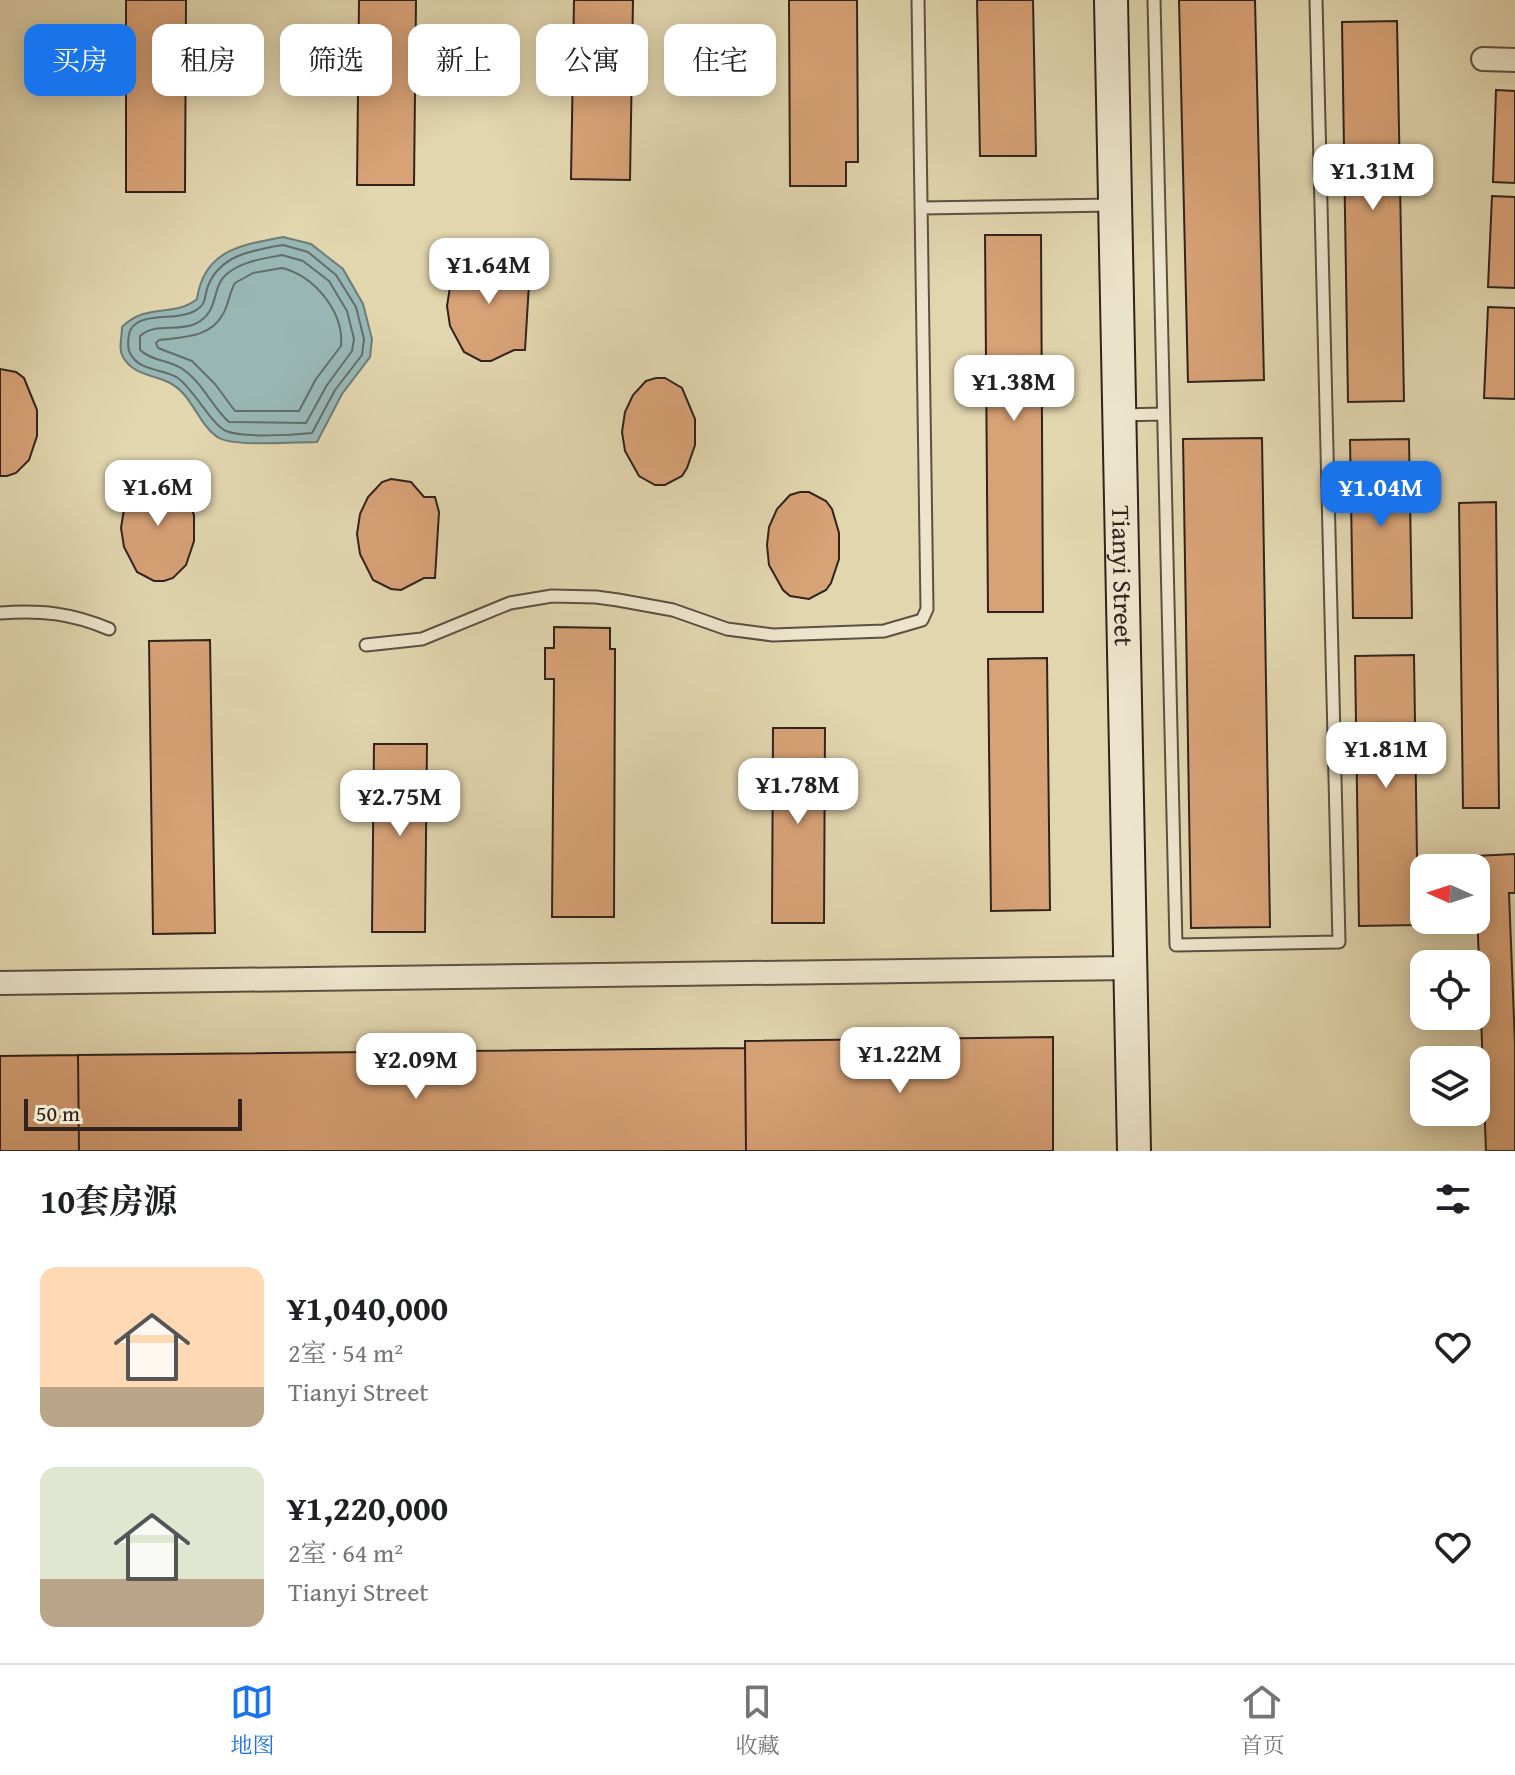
<!DOCTYPE html>
<html lang="zh">
<meta charset="utf-8">
<style>
:root{--surface:#fff;--page:#f6f6f6;--text:#202124;--muted:#757577;--line:#e0e0e0;--accent:#1a73e8}
body{margin:0;font-family:"Gentium Book Plus","Noto Serif SC",serif;background:var(--page);color:var(--text);height:100vh;display:flex;flex-direction:column;font-size:30px;white-space:nowrap}
*{box-sizing:border-box;margin:0}
p{font-size:26px;color:var(--muted)}
.icon{flex:none;width:44px;height:44px;fill:none;stroke:currentColor;stroke-width:2;stroke-linecap:round;stroke-linejoin:round}
.map{position:relative;height:1151px;overflow:hidden}
.drawer{display:flex;flex-direction:column;background:var(--surface);flex:1}
.drawer>*{flex:none}
.guide{position:absolute;left:24px;top:24px;width:800px;height:72px;display:flex;gap:16px}
.needle{width:52px;rotate:273deg}
.buttons{position:absolute;left:1410px;top:854px;display:grid;gap:16px}
.buttons a{display:grid;place-items:center;width:80px;height:80px;border-radius:16px;background:var(--surface);box-shadow:0 4px 20px #0003;font-size:40px}
.scale{position:absolute;left:24px;bottom:20px;width:218px;box-sizing:border-box;padding-left:8px;border:4px solid #30231e;border-top:0;font-size:22px;line-height:28px;white-space:nowrap;color:#30231e;-webkit-text-stroke:6px #ece4cb;paint-order:stroke}
.price{position:absolute;translate:-50% -68px;padding:0 18px;border-radius:16px;background:#fff;color:#222;font-size:26px;line-height:52px;filter:drop-shadow(0 2px 4px #0008)}
.price::after{content:'';position:absolute;left:50%;top:48px;width:24px;height:18px;margin-left:-12px;background:inherit;clip-path:polygon(0 0,100% 0,50% 100%)}
.price.on{background:var(--accent);color:#fff}
ul{padding:0;list-style:none}
li{display:flex;align-items:center;gap:24px;height:200px;padding:0 40px}
li span{display:grid;place-items:center;flex:none;width:224px;height:160px;border-radius:16px;color:#555}
li>.icon{margin-inline-start:auto}
span .icon{width:96px;height:96px;fill:#fffc;stroke-width:1}
li b{font-size:34px}
h2{display:flex;justify-content:space-between;align-items:center;height:96px;padding:0 40px;font-size:34px}
.tag{padding:0 28px;border-radius:16px;background:var(--surface);box-shadow:0 4px 20px #0003;font-size:28px;line-height:72px}
.tag.on{background:var(--accent);color:#fff}
.tab-bar{display:flex;justify-content:space-around;align-items:center;height:112px;border-top:2px solid var(--line);background:var(--surface);font-size:22px;color:var(--muted)}
.tab-bar a{display:grid;justify-items:center;gap:4px}
.tab-bar .on{color:var(--accent)}
.map>svg:first-child{display:block}
</style>
<div class="map">
<svg width="1515" height="1151" viewBox="0 0 1515 1151">
<rect width="100%" height="100%" fill="#e2d6af"/>
<filter id="stains"><feTurbulence type="fractalNoise" baseFrequency=".0025" numOctaves="4"/><feColorMatrix values="0 0 0 0 .2 0 0 0 0 .09 0 0 0 0 .02 0 0 0 .5 -.17"/></filter>
<radialGradient id="worn" r=".72"><stop offset=".6" stop-color="#630" stop-opacity="0"/><stop offset="1" stop-color="#630" stop-opacity=".3"/></radialGradient>
<!-- water -->
<path fill="#98b7b4" stroke="#6e7c78" stroke-width="2" d="M283,237l28,7 32,25 20,35 9,35 -2,18 -28,37 -25,48c-21,0 -82,5 -98,-4 -21,-13 -26,-43 -49,-55 -17,-9 -36,-7 -47,-26 -5,-8 -1,-20 -1,-30 25,-25 52,-9 75,-28 7,-49 44,-54 86,-62z"/>
<g fill="none" stroke-linecap="round" stroke-linejoin="round">
<!-- shore -->
<path stroke="#646d69" stroke-width="2" d="M283,245l25,7 28,23 20,32 8,32 -2,16 -27,35 -23,43c-19,2 -69,5 -86,-2 -13,-5 -32,-41 -48,-53 -15,-10 -39,-6 -48,-25 -3,-5 -2,-19 1,-24 11,-19 51,-6 68,-21 8,-6 5,-13 9,-22 12,-31 45,-36 75,-41z
M282,255l21,6 26,20 18,30 7,28 -2,12 -25,34 -21,38 -77,-1c-18,-16 -26,-40 -48,-54 -13,-8 -29,-7 -41,-18v-14c15,-14 37,-4 55,-12 26,-12 15,-38 33,-51 15,-12 35,-14 54,-18z
M282,268c32,8 62,43 59,78l-25,33 -17,32h-64l-20,-27 -23,-23 -34,-13 -2,-5 3,-3c24,-3 51,-2 64,-26 6,-10 6,-21 12,-31l18,-10z"/>
</g>
<!-- building -->
<path fill="#d8a277" stroke="#30231e" stroke-width="2" d="M126,0h60l-1,192h-59z
M359,0h57l-2,185h-57z
M574,0h59l-3,180 -59,-1z
M789,0h68l1,162h-12v24h-56z
M977,0h56l3,156h-56z
M1179,0h76l9,380 -76,2z
M1397,21l7,380 -56,1 -6,-380z
M1496,90l19,1v92l-22,-1z
M1492,196l23,1v91l-27,-1z
M985,235h56l2,377h-55z
M481,251l20,3 13,15 11,-1 4,16 -4,66h-11l-23,11h-10l-17,-9 -14,-26 -3,-20 3,-19 8,-19 6,-8z
M1488,307l27,1v91l-31,-1z
M0,369l16,3 8,6 13,32v26l-8,24 -13,13 -9,3h-7z
M656,378h9l17,10 13,31v26l-8,23 -5,8 -17,9h-10l-16,-9 -14,-25 -3,-19 3,-20 8,-17 13,-14z
M1262,438l8,489 -79,1 -8,-489z
M1409,439l3,179h-59l-3,-178z
M155,474l18,3 8,6 13,32v26l-8,24 -13,13 -9,3h-10l-17,-9 -13,-25 -3,-19 3,-19 8,-18 13,-14z
M391,479l20,3 13,15h11l4,15 -4,66h-11l-23,12 -10,-1 -18,-9 -13,-26 -3,-20 3,-20 8,-17 14,-15z
M800,492h9l17,9 6,8 7,24v26l-8,24 -5,7 -17,9 -19,-3 -7,-6 -14,-25 -2,-20 2,-18 8,-18 13,-14z
M1496,502l3,306h-36l-4,-305z
M554,627l56,1v21h5l-1,268h-62l2,-238h-9v-31h9z
M210,640l5,293 -62,1 -4,-293z
M1414,655l4,270 -59,1 -4,-270z
M1047,658l3,252 -59,1 -3,-252z
M773,728h52l-1,195h-52z
M374,744h53l-2,188h-53z
M1515,854v39h-6l6,152v106h-29l-11,-295z
M1053,1037v114h-307l-1,-110z
M745,1048l1,103h-667l-1,-96z
M78,1055l1,96h-79v-95z"/>
<g fill="none" stroke-linecap="round" stroke-linejoin="round">
<defs>
<path id="lane" d="M1154,0l22,945 163,-3 -23,-942
M921,208l192,-3
M1120,415l43,-1
M0,613c41,-3 71,0 109,16
M366,645l56,-6 88,-36 42,-7 44,1 22,3 55,10 54,19 46,6 111,-4 38,-11 5,-11 -9,-609"/>
<path id="street" d="M1483,59l32,1
M0,983l1130,-15"/>
<g id="secondary">
<path id="s1" d="M1111,0l23,1151"/>
</g>
</defs>
<!-- lane casing -->
<use href="#lane" stroke="#5c5042" stroke-width="15"/>
<!-- street casing -->
<use href="#street" stroke="#5c5042" stroke-width="26"/>
<!-- secondary casing -->
<use href="#secondary" stroke="#30231e" stroke-width="36"/>
<!-- lane -->
<use href="#lane" stroke="#ece4cb" stroke-width="11"/>
<!-- street -->
<use href="#street" stroke="#ece4cb" stroke-width="22"/>
<!-- secondary -->
<use href="#secondary" stroke="#ece4cb" stroke-width="32"/>
</g>
<g text-anchor="middle" stroke-width="6" stroke-linejoin="round" paint-order="stroke">
<!-- street labels -->
<g font-size="26" fill="#30231e" stroke="#ece4cb">
<text dy="9" stroke="none"><textPath href="#s1" startOffset="576">Tianyi Street</textPath></text>
</g>
</g>
<rect width="100%" height="100%" filter="url(#stains)"/>
<rect width="100%" height="100%" fill="url(#worn)"/>
</svg>
<div class="buttons">
<a><svg class="needle" viewBox="-14 -14 28 28"><path d="M0-13l5 13h-10z" fill="#e53935"/><path d="M0 13l5-13h-10z" fill="#757577"/></svg></a>
<a><svg class="icon" aria-label="locate" viewBox="0 0 24 24"><circle cx="12" cy="12" r="6"/><path d="M12 2v4M12 18v4M2 12h4M18 12h4"/></svg></a>
<a><svg class="icon" aria-label="layers" viewBox="0 0 24 24"><path d="M12 4l9 5-9 5-9-5zM3 14l9 5 9-5"/></svg></a>
</div>
<div class="scale">50 m</div>
<b class="price" style="left:1373px;top:212px">¥1.31M</b>
<b class="price" style="left:489px;top:306px">¥1.64M</b>
<b class="price" style="left:1014px;top:423px">¥1.38M</b>
<b class="price" style="left:158px;top:528px">¥1.6M</b>
<b class="price on" style="left:1381px;top:529px">¥1.04M</b>
<b class="price" style="left:1386px;top:790px">¥1.81M</b>
<b class="price" style="left:798px;top:826px">¥1.78M</b>
<b class="price" style="left:400px;top:838px">¥2.75M</b>
<b class="price" style="left:900px;top:1095px">¥1.22M</b>
<b class="price" style="left:416px;top:1101px">¥2.09M</b>
<div class="guide">
<a class="tag on">买房</a>
<a class="tag">租房</a>
<a class="tag">筛选</a>
<a class="tag">新上</a>
<a class="tag">公寓</a>
<a class="tag">住宅</a>
</div>
</div>
<section class="drawer">
<h2>10套房源<svg class="icon" aria-label="filters" viewBox="0 0 24 24"><path d="M4 7h16M4 17h16"/><circle cx="9" cy="7" r="2"/><circle cx="15" cy="17" r="2"/></svg></h2>
<ul>
<li><span style="background:linear-gradient(#ffd9b3 75%,#b9a48a 0)"><svg class="icon" aria-label="home" viewBox="0 0 24 24"><path d="M3 11l9-7 9 7M6 9v11h12V9"/></svg></span><div><b>¥1,040,000</b><p>2室 · 54 m²</p><p>Tianyi Street</p></div><svg class="icon" aria-label="heart" viewBox="0 0 24 24"><path d="M12 20l-8-8c-3-5 5-10 8-4 3-6 11-1 8 4z"/></svg></li>
<li><span style="background:linear-gradient(#dfe7d0 70%,#b9a48a 0)"><svg class="icon" aria-label="home" viewBox="0 0 24 24"><path d="M3 11l9-7 9 7M6 9v11h12V9"/></svg></span><div><b>¥1,220,000</b><p>2室 · 64 m²</p><p>Tianyi Street</p></div><svg class="icon" aria-label="heart" viewBox="0 0 24 24"><path d="M12 20l-8-8c-3-5 5-10 8-4 3-6 11-1 8 4z"/></svg></li>
</ul>
</section>
<nav class="tab-bar">
<a class="on"><svg class="icon" aria-label="map" viewBox="0 0 24 24"><path d="M3 6l6-2 6 2 6-2v14l-6 2-6-2-6 2zM9 4v14M15 6v14"/></svg>地图</a>
<a><svg class="icon" aria-label="saved" viewBox="0 0 24 24"><path d="M7 4h10v16l-5-4-5 4z"/></svg>收藏</a>
<a><svg class="icon" aria-label="home" viewBox="0 0 24 24"><path d="M3 11l9-7 9 7M6 9v11h12V9"/></svg>首页</a>
</nav>
